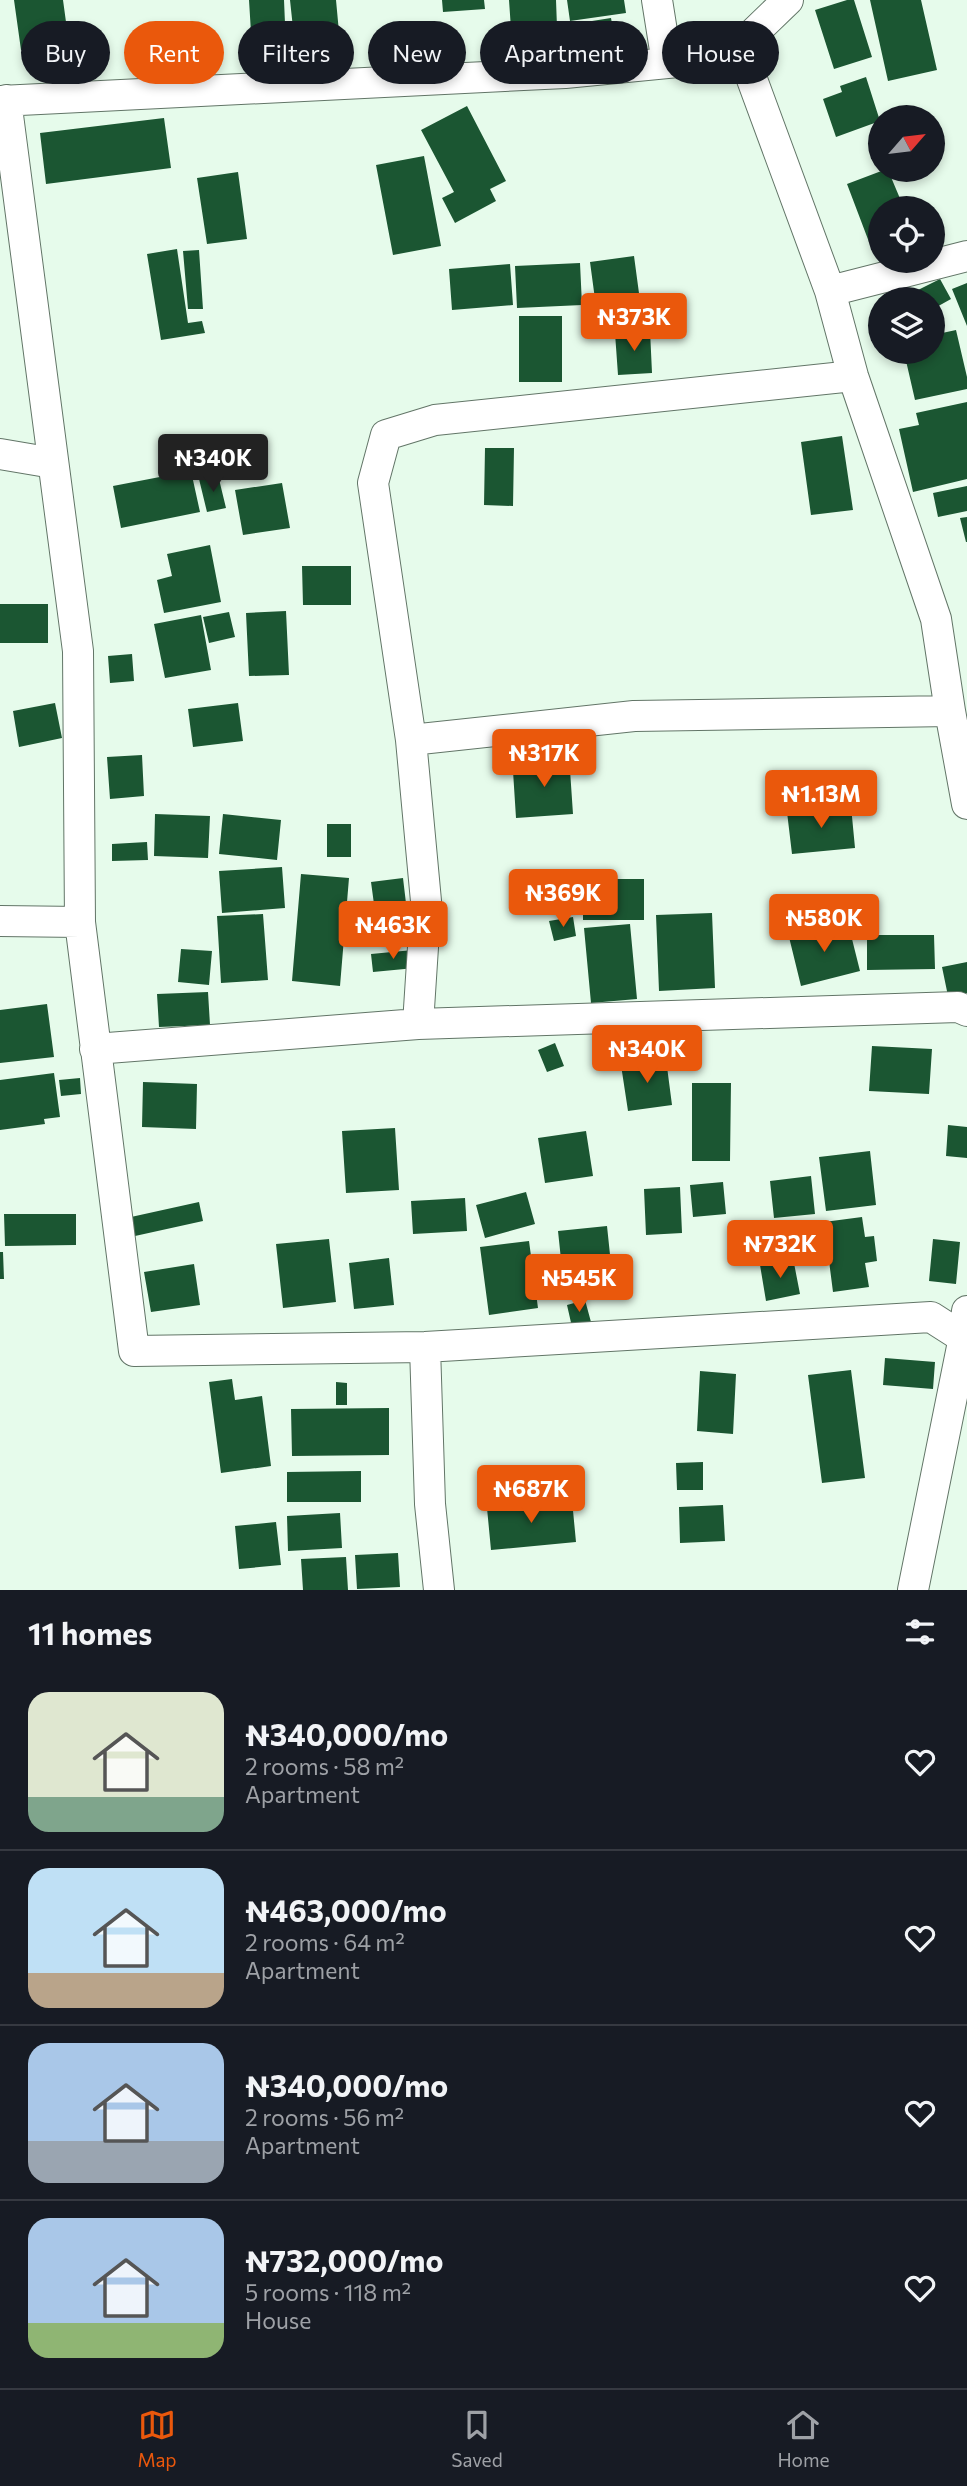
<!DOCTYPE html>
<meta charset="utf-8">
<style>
:root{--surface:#171b24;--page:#20242c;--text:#f1f3f6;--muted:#9ea1a6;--line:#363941;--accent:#ea580c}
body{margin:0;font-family:Commissioner,sans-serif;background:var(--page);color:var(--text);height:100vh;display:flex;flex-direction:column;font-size:26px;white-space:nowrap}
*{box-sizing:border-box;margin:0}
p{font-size:23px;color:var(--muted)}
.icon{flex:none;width:38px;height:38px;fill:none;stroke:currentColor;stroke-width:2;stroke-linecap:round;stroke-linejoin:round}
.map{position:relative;height:1590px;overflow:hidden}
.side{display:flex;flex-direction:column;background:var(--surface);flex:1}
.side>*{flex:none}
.banner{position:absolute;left:21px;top:21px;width:926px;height:63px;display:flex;gap:14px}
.needle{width:46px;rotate:62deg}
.fabs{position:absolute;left:868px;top:105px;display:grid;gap:14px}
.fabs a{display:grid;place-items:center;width:77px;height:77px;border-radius:50%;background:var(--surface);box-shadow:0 4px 10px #0003;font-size:35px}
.price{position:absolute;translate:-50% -60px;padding:0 16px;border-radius:7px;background:var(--accent);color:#fff;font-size:23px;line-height:46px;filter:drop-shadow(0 2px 4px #0008)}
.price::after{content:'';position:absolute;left:50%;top:42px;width:21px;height:16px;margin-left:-10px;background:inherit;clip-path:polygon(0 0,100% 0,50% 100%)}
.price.current{background:#222;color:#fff}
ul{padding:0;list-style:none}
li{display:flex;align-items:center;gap:21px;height:175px;padding:0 28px}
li+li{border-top:2px solid var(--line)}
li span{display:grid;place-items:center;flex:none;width:196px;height:140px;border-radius:21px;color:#555}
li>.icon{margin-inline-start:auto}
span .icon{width:84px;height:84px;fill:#fffc;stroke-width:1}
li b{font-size:30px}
h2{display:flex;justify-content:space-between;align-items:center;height:84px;padding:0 28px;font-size:30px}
.pill{padding:0 24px;border-radius:32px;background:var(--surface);box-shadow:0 4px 10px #0003;font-size:24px;line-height:63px}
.pill.current{background:var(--accent);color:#fff}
.tabs{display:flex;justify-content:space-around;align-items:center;height:98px;border-top:2px solid var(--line);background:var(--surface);font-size:19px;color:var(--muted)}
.tabs a{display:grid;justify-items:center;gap:4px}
.tabs .current{color:var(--accent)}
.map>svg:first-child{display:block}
</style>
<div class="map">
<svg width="967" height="1590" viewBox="0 0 967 1590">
<rect width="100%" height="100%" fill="#e6fbeb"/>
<!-- building -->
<path fill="#1b5632" d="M14,0h49l6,44 -48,6z
M249,0h35l2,47 -34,2z
M290,0h46l4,43 -45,4z
M442,0h42l1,9 -42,3z
M509,0h47l1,27 -46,2z
M567,0h57l2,13 -56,8z
M847,0h7l18,57 -38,12 -19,-59z
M870,0h51l16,70 -49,11z
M611,18l4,22 -19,3 -4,-22z
M584,26l3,18 -19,3 -3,-18z
M866,77l14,44 -44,16 -13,-38 19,-7 -2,-6z
M467,106l39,75 -16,8 6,12 -41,22 -13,-25 12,-6 -33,-62z
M164,118l7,50 -125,16 -6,-51z
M424,156l17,90 -48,9 -17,-90z
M884,170h4l16,38h-24v30l-11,4 -22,-58z
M238,172l9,67 -40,5 -10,-66z
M177,249l11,74 14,-2 3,12 -44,7 -14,-86z
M199,250l4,59h-15l-5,-58z
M634,256l9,67 -44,6 -9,-67z
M580,263l2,42 -65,3 -2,-42z
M510,264l3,41 -61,5 -3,-41z
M940,279l11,20 -18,10v-10h-13l-4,-8z
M967,283v43l-15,-37z
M519,316h43v66h-43z
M650,330l2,43 -34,2 -3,-42z
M956,330l11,47v12l-52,11 -11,-48h29v-17z
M967,402v77l-54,13 -14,-63 20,-4 -3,-12z
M842,436l11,74 -42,5 -10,-73z
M485,448h29l-1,58 -29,-1z
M191,471l9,41 -79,16 -8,-42z
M218,475l8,33 -19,4 -8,-33z
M282,483l8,45 -47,7 -8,-45z
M967,486v25l-29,6 -5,-24z
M967,517v25h-1l-6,-24z
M210,545l11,57 -57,11 -7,-33 15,-4 -5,-22z
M302,566h49v39h-48z
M0,604h48v39h-48z
M286,611l3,64 -40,1 -3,-63z
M229,612l6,25 -26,6 -6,-26z
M201,615l10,55 -46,8 -11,-54z
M132,654l2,27 -24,2 -2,-27z
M55,703l7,35 -43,9 -6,-36z
M238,703l5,38 -50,6 -5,-38z
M142,755l2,41 -34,3 -3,-42z
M569,755l4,59 -57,4 -3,-47 30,-3 -1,-11z
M851,806l4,42 -63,6 -5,-42z
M155,814l55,2 -2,42 -54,-2z
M223,814l58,6 -4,40 -58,-6z
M327,824h24v33h-24z
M147,842l1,18 -36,1v-17z
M282,867l3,41 -63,5 -3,-42z
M575,872l2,33 -48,2 -2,-33z
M301,874l48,4 -9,108 -48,-5z
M403,878l7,59 -31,4 -8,-59z
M583,879h61v41h-61z
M712,913l3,75 -56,3 -3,-76z
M263,914l5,66 -47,3 -4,-67z
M573,917l3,19 -22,5 -5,-20z
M848,923l12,48 -59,15 -12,-49z
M630,924l7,75 -46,4 -7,-75z
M867,935h67l1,34 -68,1z
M181,949l31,2 -3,34 -31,-3z
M413,950l2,18 -42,4 -2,-18z
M967,962v31l-19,3 -6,-29z
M208,992l2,33 -51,2 -2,-33z
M47,1004l7,53 -54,6v-53z
M555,1043l9,23 -17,6 -9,-22z
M872,1046l60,3 -3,45 -60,-3z
M666,1059l6,46 -44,6 -7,-46z
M54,1073l6,44 -16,2 1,5 -45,6v-50z
M80,1078l1,16 -20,2 -2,-16z
M143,1082l54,2 -1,45 -54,-2z
M692,1083h39l-1,78h-38z
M948,1125l19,2v31l-21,-2z
M395,1128l4,62 -53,3 -4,-62z
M586,1131l7,45 -48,7 -7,-45z
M870,1151l6,54 -50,6 -7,-54z
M811,1176l4,38 -41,4 -4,-37z
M723,1182l3,32 -33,3 -3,-32z
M680,1187l2,46 -36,2 -2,-46z
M526,1192l9,32 -50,14 -9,-33z
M465,1198l2,33 -54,3 -2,-33z
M199,1202l4,19 -68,15 -4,-19z
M4,1214h72v31l-71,1z
M862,1217l3,20 9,-1 3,25 -12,2 4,24 -36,5 -9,-70z
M607,1226l6,57 -49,5 -6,-57z
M329,1239l7,63 -53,6 -7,-64z
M933,1239l27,3 -4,42 -27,-3z
M529,1241l9,67 -49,7 -9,-68z
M0,1252h3l1,27h-4z
M389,1258l5,47 -40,4 -5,-46z
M793,1258l7,36 -34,7 -6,-36z
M194,1264l6,41 -49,7 -7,-40z
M585,1300l6,22 -19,5 -5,-22z
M885,1358l50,4 -2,27 -50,-4z
M851,1370l14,108 -43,5 -14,-108z
M700,1371l36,3 -3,60 -36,-3z
M232,1379l3,21 27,-4 9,70 -50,7 -12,-91z
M336,1382l11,1v22h-11z
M389,1408v47l-97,1 -1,-47z
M703,1462v28h-26l-1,-27z
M361,1471v31h-74v-30z
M572,1500l4,42 -85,8 -4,-42z
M723,1505l2,36 -45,2 -1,-36z
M340,1513l2,35 -54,3 -1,-35z
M276,1522l5,43 -42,4 -4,-43z
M398,1553l2,34 -43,2 -2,-34z
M346,1557l2,33h-45l-2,-31z"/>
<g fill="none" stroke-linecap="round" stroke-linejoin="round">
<defs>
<path id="minor" d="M657,0l10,63
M729,57l59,-57
M6,100l72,551 2,271 54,429 291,-4 506,-30 36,23
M0,101l565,-28 164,-16 21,17 80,217 23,85 83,243 14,92 17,93
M830,291l137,-35
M0,454l53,9
M411,740l223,-24 316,-5
M0,921l80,1
M418,1024l8,-123 -15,-161 -38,-257 13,-48 49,-15 418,-44
M95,1049l323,-25 540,-17 9,4
M425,1347l5,157 9,86
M913,1590l51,-253 3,-26"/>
</defs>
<!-- minor casing -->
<use href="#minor" stroke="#627567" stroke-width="32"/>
<!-- minor -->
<use href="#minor" stroke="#fff" stroke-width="30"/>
</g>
</svg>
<div class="fabs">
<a><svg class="needle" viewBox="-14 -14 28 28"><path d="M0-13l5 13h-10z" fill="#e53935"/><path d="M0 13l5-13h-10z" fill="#9ea1a6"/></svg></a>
<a><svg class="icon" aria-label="locate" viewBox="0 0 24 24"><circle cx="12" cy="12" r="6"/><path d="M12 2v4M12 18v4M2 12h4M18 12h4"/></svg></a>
<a><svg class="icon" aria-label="layers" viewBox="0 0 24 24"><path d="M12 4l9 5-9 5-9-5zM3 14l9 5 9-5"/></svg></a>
</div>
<b class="price" style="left:634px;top:353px">₦373K</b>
<b class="price current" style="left:213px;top:494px">₦340K</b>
<b class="price" style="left:544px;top:789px">₦317K</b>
<b class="price" style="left:821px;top:830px">₦1.13M</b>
<b class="price" style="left:563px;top:929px">₦369K</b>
<b class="price" style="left:824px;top:954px">₦580K</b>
<b class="price" style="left:393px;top:961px">₦463K</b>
<b class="price" style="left:647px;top:1085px">₦340K</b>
<b class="price" style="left:780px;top:1280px">₦732K</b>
<b class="price" style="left:579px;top:1314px">₦545K</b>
<b class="price" style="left:531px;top:1525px">₦687K</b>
<div class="banner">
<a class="pill">Buy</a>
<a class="pill current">Rent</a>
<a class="pill">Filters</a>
<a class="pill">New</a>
<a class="pill">Apartment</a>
<a class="pill">House</a>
</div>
</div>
<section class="side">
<h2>11 homes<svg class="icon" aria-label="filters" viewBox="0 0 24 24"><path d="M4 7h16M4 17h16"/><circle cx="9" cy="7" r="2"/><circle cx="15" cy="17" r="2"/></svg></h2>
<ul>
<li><span style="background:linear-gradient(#dfe7d0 75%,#7fa58c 0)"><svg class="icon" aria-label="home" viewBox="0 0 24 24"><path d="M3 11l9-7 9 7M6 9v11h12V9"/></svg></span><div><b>₦340,000/mo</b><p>2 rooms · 58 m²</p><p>Apartment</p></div><svg class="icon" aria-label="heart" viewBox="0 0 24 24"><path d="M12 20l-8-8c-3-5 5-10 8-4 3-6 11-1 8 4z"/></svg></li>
<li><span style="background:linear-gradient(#bfe0f5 75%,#b9a48a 0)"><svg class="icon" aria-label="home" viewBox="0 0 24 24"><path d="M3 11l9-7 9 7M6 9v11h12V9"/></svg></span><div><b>₦463,000/mo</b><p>2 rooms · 64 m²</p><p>Apartment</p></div><svg class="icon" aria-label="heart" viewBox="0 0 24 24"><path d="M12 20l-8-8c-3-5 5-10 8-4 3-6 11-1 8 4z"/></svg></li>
<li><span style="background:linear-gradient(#a9c7e8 70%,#9aa5b1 0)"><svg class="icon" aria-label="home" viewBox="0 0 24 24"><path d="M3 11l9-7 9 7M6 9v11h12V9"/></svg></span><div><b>₦340,000/mo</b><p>2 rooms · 56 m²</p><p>Apartment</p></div><svg class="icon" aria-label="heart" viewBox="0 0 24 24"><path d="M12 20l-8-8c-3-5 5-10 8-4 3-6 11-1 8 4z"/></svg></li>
<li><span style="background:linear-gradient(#a9c7e8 75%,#8fb573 0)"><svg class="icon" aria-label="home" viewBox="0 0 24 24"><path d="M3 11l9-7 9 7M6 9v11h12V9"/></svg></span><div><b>₦732,000/mo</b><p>5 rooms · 118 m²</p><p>House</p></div><svg class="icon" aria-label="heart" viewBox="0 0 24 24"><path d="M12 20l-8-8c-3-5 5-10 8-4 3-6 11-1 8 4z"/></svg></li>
</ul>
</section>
<nav class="tabs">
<a class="current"><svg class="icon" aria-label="map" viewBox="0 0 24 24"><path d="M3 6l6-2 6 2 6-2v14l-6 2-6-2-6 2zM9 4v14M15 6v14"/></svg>Map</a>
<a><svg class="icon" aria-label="saved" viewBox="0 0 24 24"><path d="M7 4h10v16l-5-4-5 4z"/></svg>Saved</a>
<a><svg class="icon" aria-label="home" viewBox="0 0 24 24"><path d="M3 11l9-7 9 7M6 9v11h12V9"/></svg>Home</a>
</nav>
